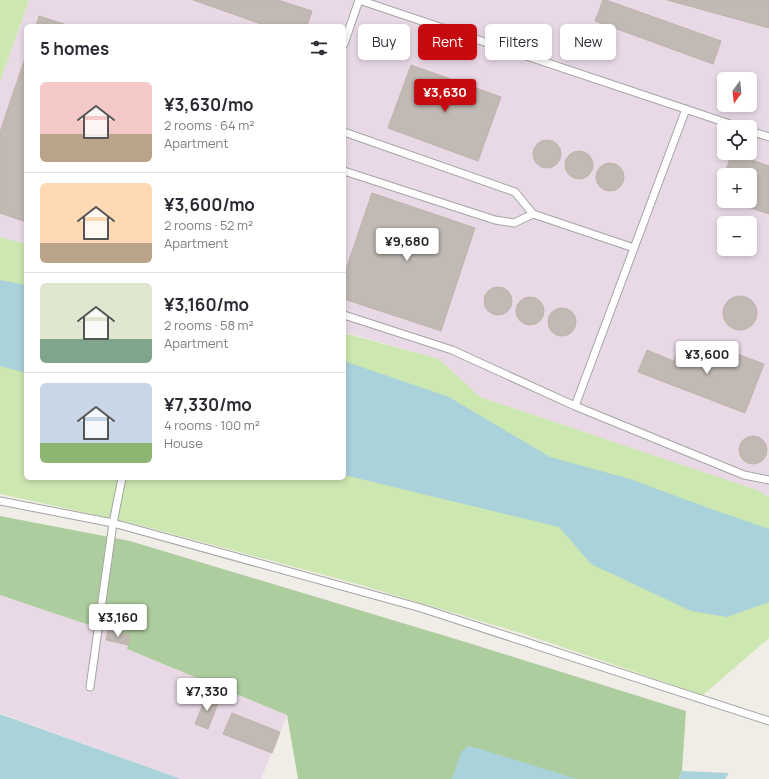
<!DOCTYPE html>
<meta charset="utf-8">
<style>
:root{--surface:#fff;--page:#f7f7f7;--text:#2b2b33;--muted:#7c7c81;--line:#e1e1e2;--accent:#c70910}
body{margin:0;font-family:Manrope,sans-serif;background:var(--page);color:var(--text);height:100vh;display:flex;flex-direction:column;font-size:15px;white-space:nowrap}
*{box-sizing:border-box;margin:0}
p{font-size:13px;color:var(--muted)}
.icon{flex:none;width:22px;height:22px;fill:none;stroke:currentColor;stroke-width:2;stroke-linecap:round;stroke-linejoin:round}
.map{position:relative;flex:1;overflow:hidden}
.details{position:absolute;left:24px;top:24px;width:322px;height:456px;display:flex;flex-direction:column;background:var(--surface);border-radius:6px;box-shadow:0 2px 6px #0003}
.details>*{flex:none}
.hud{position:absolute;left:358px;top:24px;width:351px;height:36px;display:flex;gap:8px}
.needle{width:26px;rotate:195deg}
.buttons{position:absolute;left:717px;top:72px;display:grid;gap:8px}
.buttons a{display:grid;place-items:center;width:40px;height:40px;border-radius:6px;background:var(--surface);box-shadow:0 2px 6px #0003;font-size:20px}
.price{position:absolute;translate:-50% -34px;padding:0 9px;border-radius:4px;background:#fff;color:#222;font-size:13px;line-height:26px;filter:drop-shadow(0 1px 2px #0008)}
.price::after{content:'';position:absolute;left:50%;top:24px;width:12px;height:9px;margin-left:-6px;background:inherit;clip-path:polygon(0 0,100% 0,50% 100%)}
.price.on{background:var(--accent);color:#fff}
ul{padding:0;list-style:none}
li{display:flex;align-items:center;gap:12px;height:100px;padding:0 16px}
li+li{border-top:1px solid var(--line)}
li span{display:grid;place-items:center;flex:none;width:112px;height:80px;border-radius:6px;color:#555}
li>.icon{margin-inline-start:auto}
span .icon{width:48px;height:48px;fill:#fffc;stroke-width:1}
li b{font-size:17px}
h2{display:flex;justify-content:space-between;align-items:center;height:48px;padding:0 16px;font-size:17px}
.tag{padding:0 14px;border-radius:6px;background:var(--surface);box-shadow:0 2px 6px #0003;font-size:14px;line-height:36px}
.tag.on{background:var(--accent);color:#fff}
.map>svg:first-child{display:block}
</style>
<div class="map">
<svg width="769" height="779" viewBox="0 0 769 779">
<rect width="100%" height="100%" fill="#f0ede7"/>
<!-- industrial -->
<path fill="#e9d9e6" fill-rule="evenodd" d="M29,0h740v497l-12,-7 -277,-93 -41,-38 -95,-27v-306h-318v218l-26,-7v-155zM724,79h26v26h-26zM724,127h26v26h-26zM724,175h26v26h-26zM724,223h26v26h-26z
M0,595l83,28 47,12 -3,14 160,66 -26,64h-80l-181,-66z"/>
<!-- grass -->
<path fill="#cde7b0" d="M0,0h29l-29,82z
M0,237l26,7v234h318v-145l95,26 41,38 277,93 12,7v141l-66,57 -179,-61 -170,-51 -226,-61 -128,-28z"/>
<!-- forest -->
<path fill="#adcd9e" d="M0,516l130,25 342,103 214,67 -4,60 -3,8h-381l-11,-64 -160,-66 3,-14 -47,-12 -83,-28z"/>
<!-- water -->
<path fill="#aad2db" d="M0,280l26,5v88l-26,-7z
M344,361l105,36 101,60 80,22 84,31 55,19v73l-42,15 -36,-6 -100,-47 -32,-37 -215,-52z
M0,714l181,65h-181z
M468,746l9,2 100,31h-125l9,-27z
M682,771l47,2 -4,6h-46z"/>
<!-- building -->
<path fill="#c1b9b3" stroke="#c1b3aa" d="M193,0h85l34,11 -5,15h-40z
M603,0h3l115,41 -8,23 -118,-43z
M667,0h102v28z
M39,16l31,10h-34z
M26,55v167l-26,-9v-81z
M411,65l90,32 -23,64 -90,-33z
M533 154a14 14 0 1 1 28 0a14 14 0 1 1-28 0Z
M565 165a14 14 0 1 1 28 0a14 14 0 1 1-28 0Z
M732,153l37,13v48l-39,-13h20v-26h-26z
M596 177a14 14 0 1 1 28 0a14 14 0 1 1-28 0Z
M724,176v23l-7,-2z
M372,193l103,35 -34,103 -97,-32v-24z
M484 301a14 14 0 1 1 28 0a14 14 0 1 1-28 0Z
M723 313a17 17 0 1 1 34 0a17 17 0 1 1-34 0Z
M516 311a14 14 0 1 1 28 0a14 14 0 1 1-28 0Z
M548 322a14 14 0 1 1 28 0a14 14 0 1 1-28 0Z
M680,344l48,18 4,-10 32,12 -19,49 -107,-41 9,-22 27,11z
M739 450a14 14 0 1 1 28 0a14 14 0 1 1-28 0Z
M108,630l22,5 -2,10 -22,-5z
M206,696l13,5 -11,28 -13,-5z
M232,713l48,19 -8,21 -49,-19z"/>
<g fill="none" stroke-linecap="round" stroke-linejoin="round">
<defs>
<path id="lane" d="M344,44l15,-44 380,127
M750,131l19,6
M344,132l171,60 18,22 -19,9 -19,-3 -151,-49
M533,214l101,34
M344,315l108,35 123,56 169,69 25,5
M575,406l111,-297
M0,501l113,22 308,85 348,113
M90,687l23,-164 9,-45"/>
</defs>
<!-- lane casing -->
<use href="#lane" stroke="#a4a4a4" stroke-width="9"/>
<!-- lane -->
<use href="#lane" stroke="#fff" stroke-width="7"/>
</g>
</svg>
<div class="buttons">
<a><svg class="needle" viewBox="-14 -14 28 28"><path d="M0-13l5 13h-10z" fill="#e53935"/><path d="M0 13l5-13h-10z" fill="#7c7c81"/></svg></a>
<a><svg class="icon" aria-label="locate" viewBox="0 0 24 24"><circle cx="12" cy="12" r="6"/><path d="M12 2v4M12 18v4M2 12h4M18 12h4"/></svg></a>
<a>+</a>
<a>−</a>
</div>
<b class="price on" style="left:445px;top:113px">¥3,630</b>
<b class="price" style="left:407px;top:262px">¥9,680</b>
<b class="price" style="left:707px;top:375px">¥3,600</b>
<b class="price" style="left:118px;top:638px">¥3,160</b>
<b class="price" style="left:207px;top:712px">¥7,330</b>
<div class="hud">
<a class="tag">Buy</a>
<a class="tag on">Rent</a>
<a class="tag">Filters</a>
<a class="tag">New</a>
</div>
<section class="details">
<h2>5 homes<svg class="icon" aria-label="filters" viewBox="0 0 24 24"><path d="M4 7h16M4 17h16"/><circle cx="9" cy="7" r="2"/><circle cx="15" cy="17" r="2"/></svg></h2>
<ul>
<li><span style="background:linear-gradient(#f6c9c9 65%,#b9a48a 0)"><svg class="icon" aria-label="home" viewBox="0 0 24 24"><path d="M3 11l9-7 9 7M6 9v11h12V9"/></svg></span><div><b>¥3,630/mo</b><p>2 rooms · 64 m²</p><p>Apartment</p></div></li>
<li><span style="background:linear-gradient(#ffd9b3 75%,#b9a48a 0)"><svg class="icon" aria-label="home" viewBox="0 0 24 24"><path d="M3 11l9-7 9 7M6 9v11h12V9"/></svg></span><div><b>¥3,600/mo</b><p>2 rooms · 52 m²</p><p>Apartment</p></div></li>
<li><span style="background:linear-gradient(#dfe7d0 70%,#7fa58c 0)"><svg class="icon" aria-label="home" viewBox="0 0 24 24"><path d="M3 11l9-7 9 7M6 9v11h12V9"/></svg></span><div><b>¥3,160/mo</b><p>2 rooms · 58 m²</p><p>Apartment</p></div></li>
<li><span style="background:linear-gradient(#c9d6e8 75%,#8fb573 0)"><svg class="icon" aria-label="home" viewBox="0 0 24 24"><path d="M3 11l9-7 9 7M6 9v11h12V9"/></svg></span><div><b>¥7,330/mo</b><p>4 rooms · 100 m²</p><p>House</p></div></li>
</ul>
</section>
</div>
